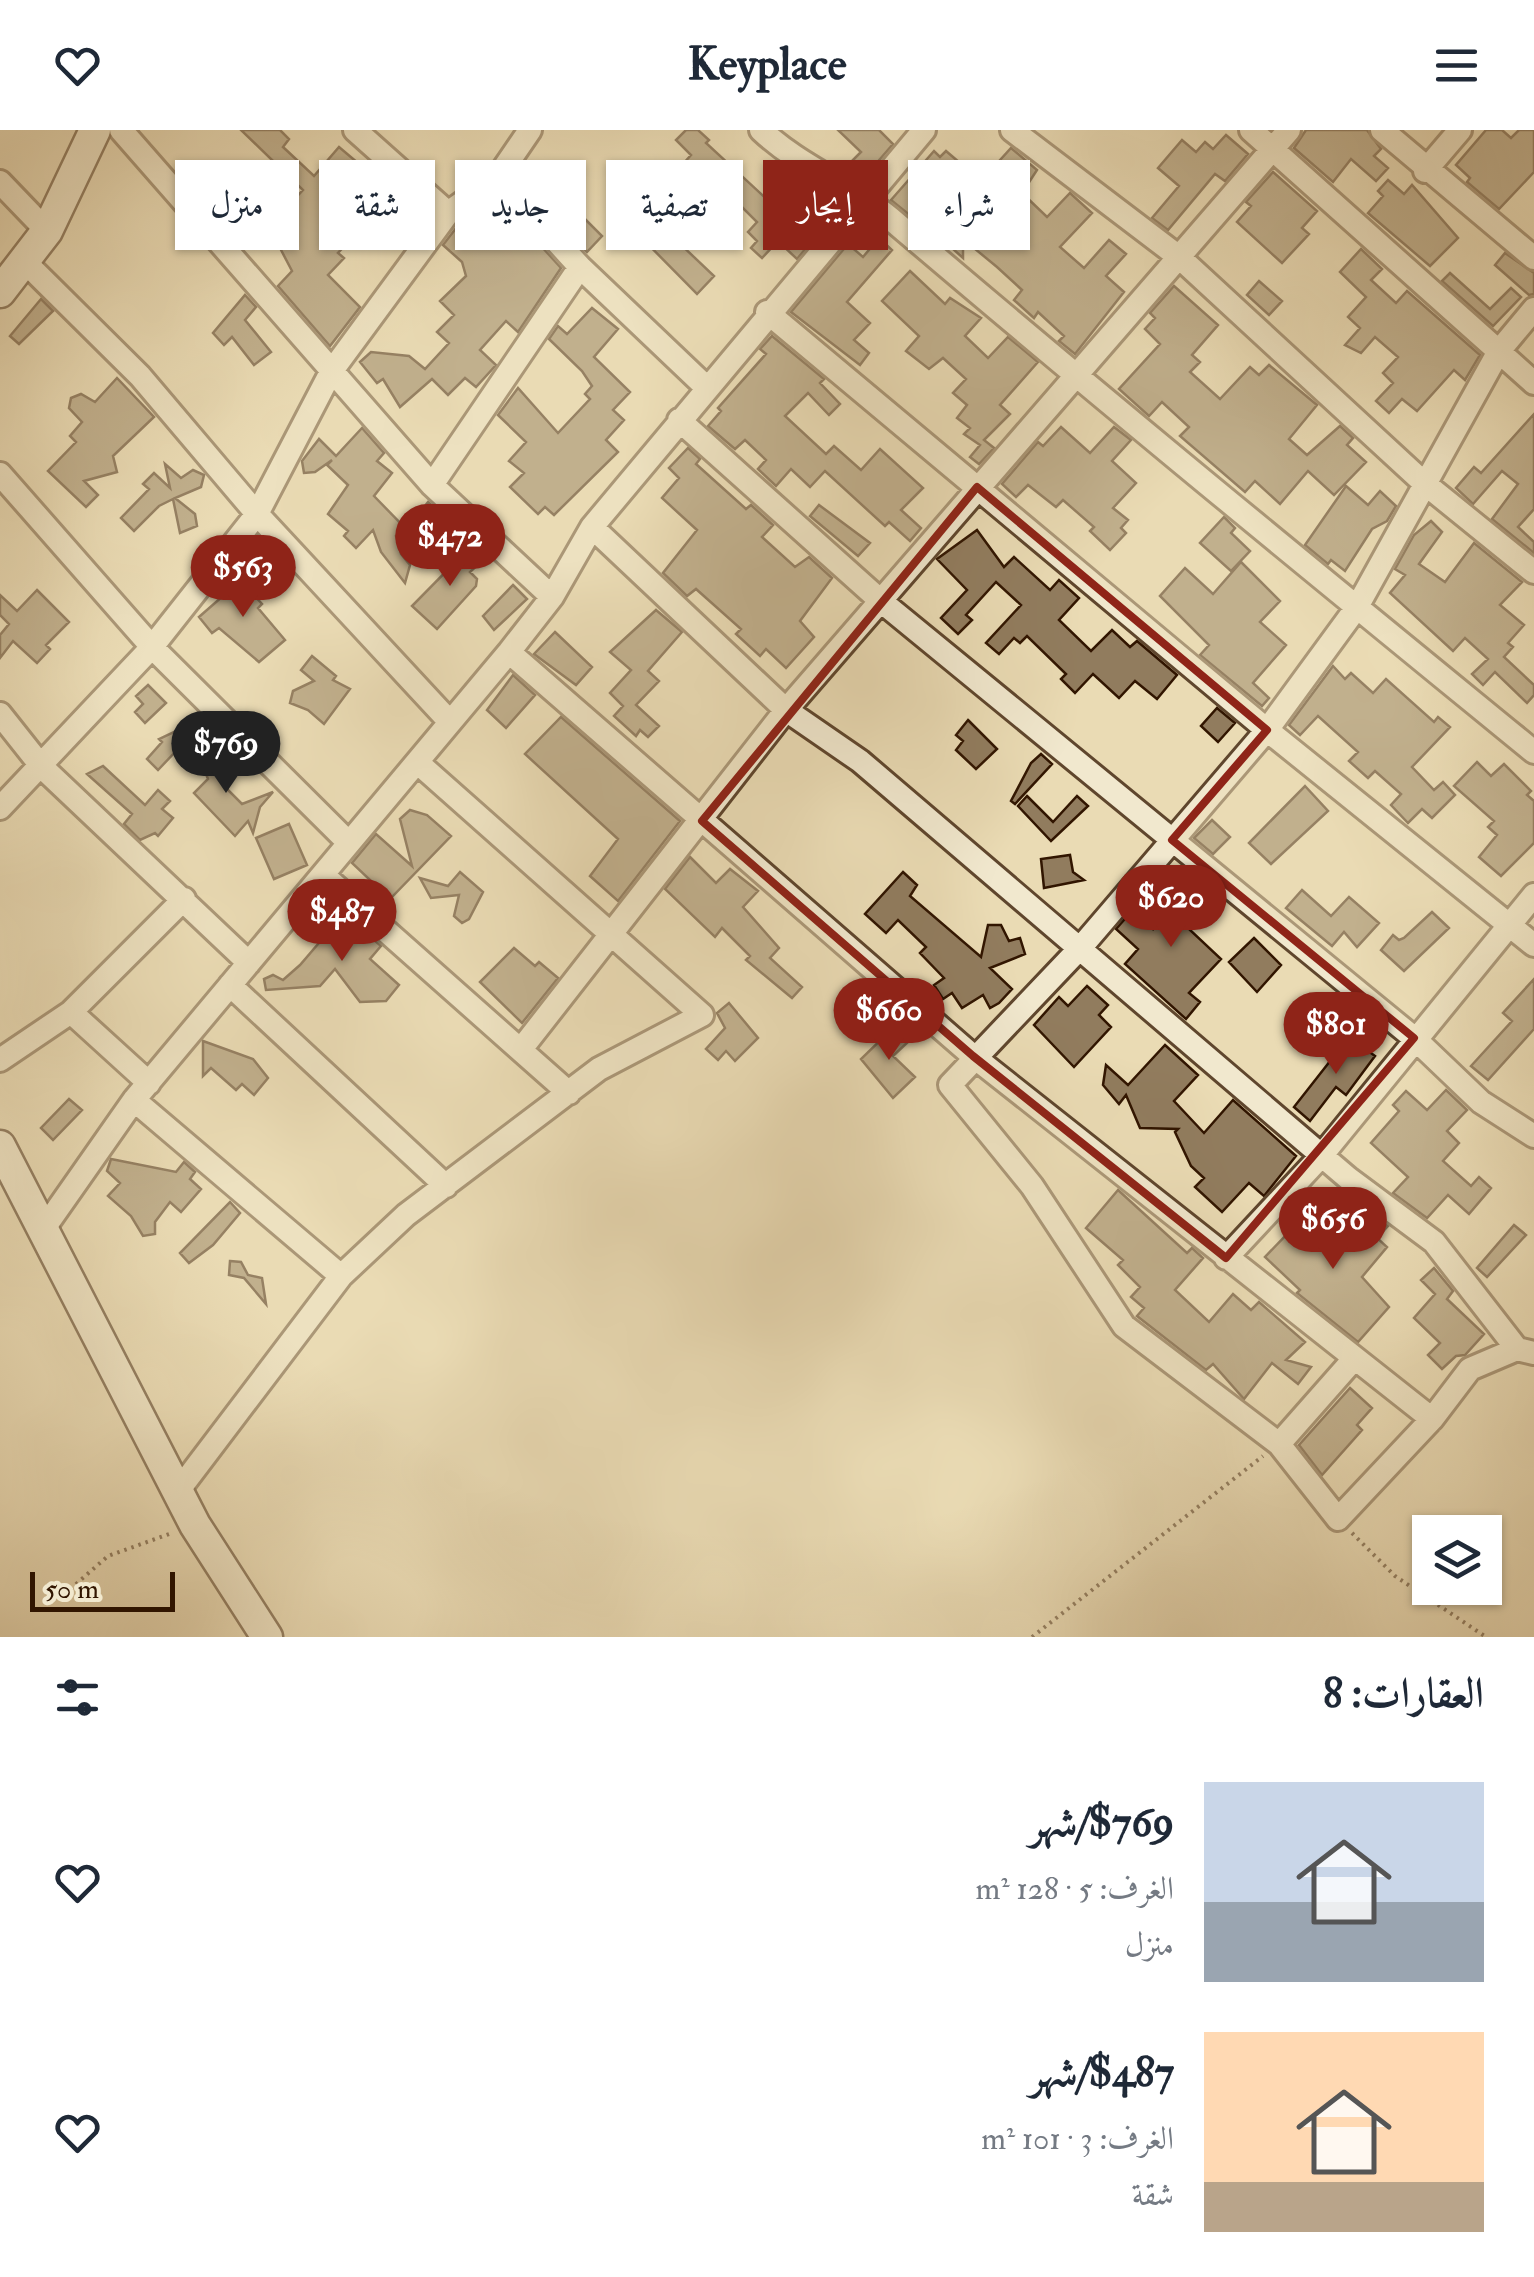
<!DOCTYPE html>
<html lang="ar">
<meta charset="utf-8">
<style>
:root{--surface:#fff;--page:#f2f2f3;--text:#1f2937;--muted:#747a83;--accent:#8f2418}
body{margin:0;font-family:"IM FELL Double Pica",Amiri,serif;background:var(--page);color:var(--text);direction:rtl;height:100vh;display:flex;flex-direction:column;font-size:38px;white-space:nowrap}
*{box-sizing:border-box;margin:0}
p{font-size:32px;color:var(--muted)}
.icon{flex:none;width:55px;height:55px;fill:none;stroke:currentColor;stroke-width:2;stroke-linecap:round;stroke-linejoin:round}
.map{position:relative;height:1507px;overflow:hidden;direction:ltr}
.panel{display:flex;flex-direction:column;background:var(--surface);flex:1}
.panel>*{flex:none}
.hud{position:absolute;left:30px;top:30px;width:1000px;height:90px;direction:rtl;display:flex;gap:20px}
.buttons{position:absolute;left:1412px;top:1385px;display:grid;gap:20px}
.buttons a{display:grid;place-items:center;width:90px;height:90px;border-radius:0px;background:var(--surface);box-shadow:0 2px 8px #0004;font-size:50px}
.scale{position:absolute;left:30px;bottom:25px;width:145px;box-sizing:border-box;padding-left:10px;border:5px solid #311500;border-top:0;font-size:28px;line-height:35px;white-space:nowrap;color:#311500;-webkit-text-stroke:8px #f1e8ce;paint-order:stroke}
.price{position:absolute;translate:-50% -85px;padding:0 22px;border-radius:35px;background:var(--accent);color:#fff;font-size:32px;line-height:65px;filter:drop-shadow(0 2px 5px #0008)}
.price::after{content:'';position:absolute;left:50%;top:60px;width:30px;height:22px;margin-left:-15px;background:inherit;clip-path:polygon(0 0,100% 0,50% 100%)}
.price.selected{background:#222;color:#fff}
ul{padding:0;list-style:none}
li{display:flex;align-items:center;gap:30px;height:250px;padding:0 50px}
li span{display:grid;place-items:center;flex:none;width:280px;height:200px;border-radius:0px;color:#555}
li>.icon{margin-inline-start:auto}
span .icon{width:120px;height:120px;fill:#fffc;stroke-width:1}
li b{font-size:42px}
h2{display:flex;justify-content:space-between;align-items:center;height:120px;padding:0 50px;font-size:42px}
.tag{padding:0 35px;border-radius:0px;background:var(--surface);box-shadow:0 2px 8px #0004;font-size:35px;line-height:90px}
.tag.selected{background:var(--accent);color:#fff}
header{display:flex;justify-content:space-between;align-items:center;height:130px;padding:0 50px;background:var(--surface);font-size:45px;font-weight:700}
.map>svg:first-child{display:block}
</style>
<header><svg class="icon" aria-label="menu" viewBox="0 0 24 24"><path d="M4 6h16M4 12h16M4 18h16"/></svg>Keyplace<svg class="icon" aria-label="heart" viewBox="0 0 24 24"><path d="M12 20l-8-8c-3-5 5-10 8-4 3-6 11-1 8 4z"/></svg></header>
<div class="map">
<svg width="1534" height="1507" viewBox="0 0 1534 1507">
<rect width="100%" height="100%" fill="#eadbb4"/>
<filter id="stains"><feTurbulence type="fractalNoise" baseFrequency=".002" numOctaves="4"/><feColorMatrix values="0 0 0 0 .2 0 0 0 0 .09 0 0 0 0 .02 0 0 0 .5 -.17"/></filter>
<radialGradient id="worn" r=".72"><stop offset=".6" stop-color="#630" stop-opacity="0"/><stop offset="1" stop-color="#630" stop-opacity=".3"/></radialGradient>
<!-- building -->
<path fill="#917c5e" stroke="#311500" stroke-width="2.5" d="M241,0h39l9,9 -6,8 31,29 25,-29 39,33 5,-5 34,30 -29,32 -19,-17 -31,33 6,5 -16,17 32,32 -30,39 -52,-60 14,-15 -12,-23 -27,-29 8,-8 -24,-23 12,-12 33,36 21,-22z
M686,0h12l11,10 -3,3 106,98 -15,18 -19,-18 -16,17 -11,-10 6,-7 -9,-9 9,-10 -21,-21 -6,6 -17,-16 -25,26 5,5 -17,18 38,36 -17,18 -66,-67 47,-49 -4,-4 17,-19 -15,-15z
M838,0h41l14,14 -31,36 -18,-11 17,-17z
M1306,0h61l14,19 -7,7 14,12 -12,13 -25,-22 -18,23 -39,-34z
M1486,0h16l9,8 8,-8h15v42l-35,37 -32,-27 3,-4 -14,-13z
M1226,5l22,19 -23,27 -10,-7 -47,56 -16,-12 27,-32 -21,-18 24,-28 14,12 9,-10 8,7z
M1011,18l26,22 -15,23 25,24 23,-24 22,20 -32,34 24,21 25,-28 17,14 -20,22 18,16 -49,62 -16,-13 5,-5 -26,-24 -4,6 -20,-18 8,-10 -25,-23 -34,-28v19l-22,-20 17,-18 -23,-21 -18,22 -26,-21 43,-49 6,6 6,-6 35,30z
M1273,42l44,39 -15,17 7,6 -27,29 -45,-41 14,-16 -5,-4z
M1388,50l16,14 8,-9 46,53 -28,28 -62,-53 15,-17 -5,-5z
M573,77l29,29 -15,16 -28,-30z
M482,79l11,10 4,-4 28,28 7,-7 29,32 -43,64 -12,-11 -26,29 16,15 -20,22 -11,-9 -17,17 -16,-16 -32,28 -17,-28 -6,4 -17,-21 11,-10 38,4 16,13 24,-26 -12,-11 17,-17 -14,-14 26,-25 -4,-14 -19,-17 17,-22z
M879,108l13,12 -45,52 23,21 -16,17 15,13 -9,12 -69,-53 57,-68 15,13z
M1361,119l21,20 -11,11 25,23 11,-12 73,64 -15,25 -11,-10 -37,41 -15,-12 -13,14 -13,-12 17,-18 -10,-10 15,-16 -23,-20 -14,16 -16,-8 15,-17 -12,-11 18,-20 -26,-25z
M1505,123l29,20v21l-5,1 -34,-30z
M910,141l35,33 5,-6 31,20 -16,18 23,22 20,-21 30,25 -38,43 10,9 -26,26 10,8 -15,16 -9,-7 10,-12 -16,-11 6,-6 -13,-10 10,-13 -14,-12 13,-14 -23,-21 -14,11 -23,-18 13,-15 -37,-35z
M1450,143l40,36 21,-21 10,9 -28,29 -51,-45z
M1259,151l23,20 -13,14 -22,-20z
M1174,156l44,39 -26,30 8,7 -10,10 30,27 30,-32 9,8 10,-10 48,40 -28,34 18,16 33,-29 13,12 -6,7 19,17 -32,33 -26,-24 -28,33 -25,-23 -10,11 -65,-56 9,-9 -27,-25 -13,14 -30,-27 41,-45 -15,-15 10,-11 -5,-5z
M245,165l11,12 -11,13 26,32 -17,13 -22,-28 -8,8 -11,-12z
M41,169l12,12 -34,33 -9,-8z
M592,178l26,21 -24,28 36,35 -17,18 11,10 -18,20 12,12 -64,63 -9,-8 -7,7 -28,-27 14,-14 -15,-12 17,-19 -28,-27 20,-27 40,45 32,-34 -5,-5 7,-8 -10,-15 -33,-32 9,-13 9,8z
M772,206l52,43 -4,4 20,21 -11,11 -21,-22 -23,23 41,38 8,-8 27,24 19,-21 43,39 -22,22 20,18 -11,13 -21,-19 -4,4 -60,-55 -15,16 -19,-18 -15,17 -18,-17 8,-9 -21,-20 -10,9 -27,-23 13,-15 -3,-3 48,-54 -6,-5z
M117,248l37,39 -41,39 4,16 -33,9 14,14 -12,12 -38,-36 28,-29 -6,-6 12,-14 -13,-14 2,-10 10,-4 14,8z
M1534,284v95l-16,18 16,15v11l-42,-34 26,-35 -16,-13 -29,33 -17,-16 18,-21 7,6z
M1061,297l29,26 24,-26 17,13 -19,21 24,22 -23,25 15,12 -7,8 5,5 -16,17 -20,-19 4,-4 -31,-27 -7,7 -28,-22 -12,12 -14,-13 36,-42 5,4z
M362,298l22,25 -7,8 15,12 -18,23 31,32 -9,8 5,18 9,11 -5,18 -24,-31 -8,-22 -17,18 -12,-12 4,-5 -20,-17 20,-29 -21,-20 5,-5 -17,12 -11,1 -2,-12 17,-22 17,17z
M688,318l12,11 -4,5 50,45 5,-4 22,20 -11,12 33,30 14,-10 23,21 -32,43 14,16 -28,31 -20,-19 -6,7 -24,-22 5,-5 -45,-40 -9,7 -24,-23 34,-43 -35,-32 17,-20 -10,-10z
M165,334l16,14 12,-8 11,5 -3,12 -26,11 20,16 2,12 -17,7 -7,-34 -14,7 -25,25 -13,-13 28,-29 -6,-5 11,-11 16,15z
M1346,356l22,19 12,-14 16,15 -9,15 -15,8 -27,42 -14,-11 -3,4 -23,-19z
M428,372l11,10 -28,34 -11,-8z
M819,375l51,38 -12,13 -48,-40z
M1224,387l11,11 -4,5 19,18 -19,20 -31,-28z
M1431,391l11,11 -23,32 26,18 29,-39 48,39 -22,23 24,20 -16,18 5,4 -9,10 30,28v10l-7,8 -32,-31 -12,13 -11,-11 16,-15 -23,-21 -12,13 -63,-58 15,-18 -10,-6 19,-34z
M977,400l27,37 10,-10 36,33 9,-10 20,18 -20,22 32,31 21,-21 18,17 7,-6 40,34 -20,24 -22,-18 -16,17 -26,-24 -18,19 -14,-14 5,-5 -39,-38 -7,7 -6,-5 -15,16 -13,-11 35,-38 -25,-23 -30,33 6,5 -14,14 -17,-16 26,-28 -30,-31z
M473,414l13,13 -16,15 7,7 -1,7 -39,43 -25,-23z
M1241,432l39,39 -20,21 26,23 -33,38 16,15 -7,8 -62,-51 9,-10 -49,-49 25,-28 28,26z
M233,438l10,10 -7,7 5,-4 21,23 -4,4 27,32 -26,22 -40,-34 -7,5 -13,-16 32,-28 -8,-8z
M513,455l14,14 -33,31 -11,-14z
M37,460l32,32 -23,23 4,4 -13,14 -24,-22 -13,17v-23l9,-11 -9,-9v-20l17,16z
M656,480l26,22 -34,39 11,10 -23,24 23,21 -11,11 -8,-7 -4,6 -22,-20 9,-10 -13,-13 21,-23 -21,-18z
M555,502l37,35 -16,18 -42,-31z
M312,526l24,20 -3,4 17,9 -26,35 -16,-14 -18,-7 3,-12 21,-10 -13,-11z
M1333,536l12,13 6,-6 22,20 13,-14 48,43 4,-5 12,10 -38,40 22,23 9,-8 12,13 -23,23 -10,-9 -14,14 -17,-18 10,-11 -26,-23 -7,7 -19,-17 9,-9 -40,-36 -18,19 -11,-10z
M513,545l22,20 -29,33 -19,-18z
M148,555l18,18 -21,20 -10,-11 8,-8 -7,-8z
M1217,578l18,15 -17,19 -17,-16z
M561,587l119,104 -62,80 -28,-25 28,-37 -93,-85z
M968,590l29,29 -21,20 -20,-19 7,-9 -7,-6z
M180,599l12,5v12l-15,4 -19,20 -11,-11 15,-17 -3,-3z
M198,623h16l22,18 -13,14 19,19 31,-12 -13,15 -7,26 -5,-12 -13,15 -41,-43 14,-14z
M1041,624l11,10 -37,40 -4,-3 20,-38z
M1477,632l14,14 13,-12 27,27 -4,4 7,6v42l-33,33 -22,-19 18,-22 -9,-8 6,-6 -40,-35z
M103,636l42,39 13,-15 12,11 -8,8 11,9 -15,18 -3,-3 -15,7 -16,-16 8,-10 -45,-40z
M1305,656l23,25 -57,53 -22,-21z
M1027,666l26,26 24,-26 11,10 -37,35 -33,-35z
M410,680l17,5 24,21 -61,63 -38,-36 24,-29 36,32 -12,-47z
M1212,690l18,17 -17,17 -19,-16z
M289,694l18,41 -33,14 -18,-41z
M1070,725l3,17 11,8 -40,8 -3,-29z
M690,727l26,26 14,-14 28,22 -15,16 36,41 -9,10 32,29 -10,11 -46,-38 4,-4 -28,-28 -7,9 -50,-48z
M460,742l23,20 -14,27 -7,4 -8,-7 5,-21 -28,3 -11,-20 28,8z
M903,742l14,13 -7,11 71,61 7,-32h13l8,16 11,-3 5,16 -35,14 22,21 -13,14 -9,5 -7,-13 -21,13 -10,-15 -9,6 -9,-14 10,-7 -24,-25 6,-6 -28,-27 -12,13 -21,-19z
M1173,745l36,34 -19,21 31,29 -32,34 11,9 -14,17 -61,-55 13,-15 -22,-20 16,-18 21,18 10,-17 16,-10 -16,-15z
M1302,760l29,26 18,-19 30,26 -22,24 -13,-15 -12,14 -46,-38z
M337,778l44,38 -11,13 29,26 -13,16 -26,1 -25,-33 -15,17 -54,4 -2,-11 9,-4 10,5 17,-15 36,-42 -7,-6z
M1432,782l17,16 -45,43 -23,-21 12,-15 6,5 5,-2z
M1254,808l27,27 -24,27 -28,-30z
M514,818l21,18 4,-4 19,16 -36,45 -42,-41z
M1534,849v50l-46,51 -17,-14 41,-45 -9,-8z
M1087,856l21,19 -9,10 12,12 -37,40 -40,-42 25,-28 9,9z
M729,873l29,35 -23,23 -9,-10 -8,9 -12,-11 19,-21 -8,-15z
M894,897l14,15 -15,14 22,21 -22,21 -32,-39z
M1349,907l26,19 -29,39 -10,-8 -26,34 -16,-14z
M203,911l50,18 15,19 -14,17 -12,-11 -6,6 -25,-22 -8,8z
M1165,915l33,30 -24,26 30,32 29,-33 63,56 -32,40 -15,-13 -27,29 -27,-25 9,-9 -13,-12 -16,-34 3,-3 -38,-1 -14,-33 -7,9 -16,-19 3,-20 22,20z
M1446,960l21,20 -20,21 12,12 -16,18 28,25 8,-9 12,11 -22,26 -21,-19 -21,23 -34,-25 15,-16 -37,-34 28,-32 -6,-6 13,-14 21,19z
M69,969l13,11 -29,30 -12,-12z
M111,1029l65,13 8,-10 11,10 -5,7 11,10 -20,23 -11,-10 -15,20v12l-12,2 -12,-20 -23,-20 12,-13 -13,-12z
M1118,1060l69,63 5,-5 11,10 -28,32 34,32 24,-28 18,16 8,-8 46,40 -19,18 25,7 -13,17 -26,-21 -28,36 -31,-35 -7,6 -69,-54 7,-8 -13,-11 9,-10 -22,-22 5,-5 -37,-32z
M230,1072l10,11 -27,32 -24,18 -9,-10z
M1290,1081l16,15 6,-6 30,27 30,-32 16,11 -11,12 10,9 -25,30 27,30 -31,35 -61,-49 3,-3 -35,-33 22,-23 -7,-11z
M1514,1095l12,10 -39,42 -10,-9z
M230,1131l11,1 7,13 14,3 4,26 -22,-26 -15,-3z
M1434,1138l19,23 -6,8 37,35 -19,21 -9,1 -14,13 -14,-14 12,-12 -26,-25 21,-24 -14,-14z
M1350,1258l22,20 -15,17 5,5 -40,45 -23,-30z"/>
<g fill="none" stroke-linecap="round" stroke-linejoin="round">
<defs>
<path id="street" d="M121,0l311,355 120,112
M355,0l93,83
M761,0c39,37 90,55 130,89 212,181 428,357 643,533
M1012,0l167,127 245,226 110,89
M1251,0l283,253
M1382,0l152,128
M1425,41l35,-41
M498,47l82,90 126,120
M0,52l47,49
M23,130l117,116 117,138 193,208
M1534,179l-35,42 -142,256 -90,123 -185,216 -132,139 82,101 92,140 155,118 59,75 94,-100 38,-50 47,-20 17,4
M767,182l500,418 267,215
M679,290l203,182 532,436 67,64 53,34
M0,344l152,173 197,196
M432,355l148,-218
M592,397l194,183 74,51 488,417 86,64 83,107
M509,522l464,404 459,363
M0,584l42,53 207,196
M0,678l152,-161 105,-133 74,-142 117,-159 50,-36 32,-47
M323,745l246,218
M230,855l216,201
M71,882l78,71
M522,918l264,-338 503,-580
M0,930l71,-48 113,-113
M134,970l207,176
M45,1097l89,-127 375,-448 43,-55 40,-70 332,-397
M1226,1128l96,-103 212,-260
M1279,1314l74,-84
M178,1361l163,-215 65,-61 193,-146 103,-54 -285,-253"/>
<path id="secondary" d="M0,162l47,-61 48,-101
M0,1016l195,379 72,112"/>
</defs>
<!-- street casing -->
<use href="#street" stroke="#5f462d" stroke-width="28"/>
<!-- secondary casing -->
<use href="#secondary" stroke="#311500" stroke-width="35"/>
<!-- path -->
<path stroke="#311500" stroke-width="4" stroke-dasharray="2.5 5" stroke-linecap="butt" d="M1352,1403l43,43 91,61
M59,1469l49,-43 64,-23
M1032,1507l231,-181"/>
<!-- street -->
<use href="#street" stroke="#f1e8ce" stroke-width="22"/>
<!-- secondary -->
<use href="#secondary" stroke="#f1e8ce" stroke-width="30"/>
</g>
<!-- marked area -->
<path d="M0 0H1534V1507H0ZM977,357l290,243 -95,110 242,198 -188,220 -253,-202 -271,-235z" fill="#eadbb4" fill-opacity=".55" fill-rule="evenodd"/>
<path fill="none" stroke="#8f2418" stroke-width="8" stroke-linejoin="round" d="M977,357l290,243 -95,110 242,198 -188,220 -253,-202 -271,-235z"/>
<rect width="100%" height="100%" filter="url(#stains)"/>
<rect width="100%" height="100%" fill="url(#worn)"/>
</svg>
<div class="buttons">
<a><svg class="icon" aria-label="layers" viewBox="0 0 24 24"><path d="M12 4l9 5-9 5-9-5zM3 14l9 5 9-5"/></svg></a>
</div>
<div class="scale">50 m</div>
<b class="price" style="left:450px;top:459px">$472</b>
<b class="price" style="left:243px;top:490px">$563</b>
<b class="price selected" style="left:226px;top:666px">$769</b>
<b class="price" style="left:1171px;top:820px">$620</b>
<b class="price" style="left:342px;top:834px">$487</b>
<b class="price" style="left:889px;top:933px">$660</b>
<b class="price" style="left:1336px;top:947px">$801</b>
<b class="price" style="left:1333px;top:1142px">$656</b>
<div class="hud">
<a class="tag">شراء</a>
<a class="tag selected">إيجار</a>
<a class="tag">تصفية</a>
<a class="tag">جديد</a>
<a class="tag">شقة</a>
<a class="tag">منزل</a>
</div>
</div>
<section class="panel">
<h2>العقارات: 8<svg class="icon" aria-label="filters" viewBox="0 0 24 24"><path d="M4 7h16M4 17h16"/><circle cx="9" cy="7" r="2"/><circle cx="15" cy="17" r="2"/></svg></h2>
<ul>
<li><span style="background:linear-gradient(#c9d6e8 60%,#9aa5b1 0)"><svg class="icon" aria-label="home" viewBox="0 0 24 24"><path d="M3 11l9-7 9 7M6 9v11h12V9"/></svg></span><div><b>$769/شهر</b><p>الغرف: 5 · 128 m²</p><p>منزل</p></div><svg class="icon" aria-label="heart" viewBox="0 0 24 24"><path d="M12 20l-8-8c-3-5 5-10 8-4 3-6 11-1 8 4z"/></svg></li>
<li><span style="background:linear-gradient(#ffd9b3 75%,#b9a48a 0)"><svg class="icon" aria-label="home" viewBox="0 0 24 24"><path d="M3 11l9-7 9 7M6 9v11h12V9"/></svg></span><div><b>$487/شهر</b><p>الغرف: 3 · 101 m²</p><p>شقة</p></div><svg class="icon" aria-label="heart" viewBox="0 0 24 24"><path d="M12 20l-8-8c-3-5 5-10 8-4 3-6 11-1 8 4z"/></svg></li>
</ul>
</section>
